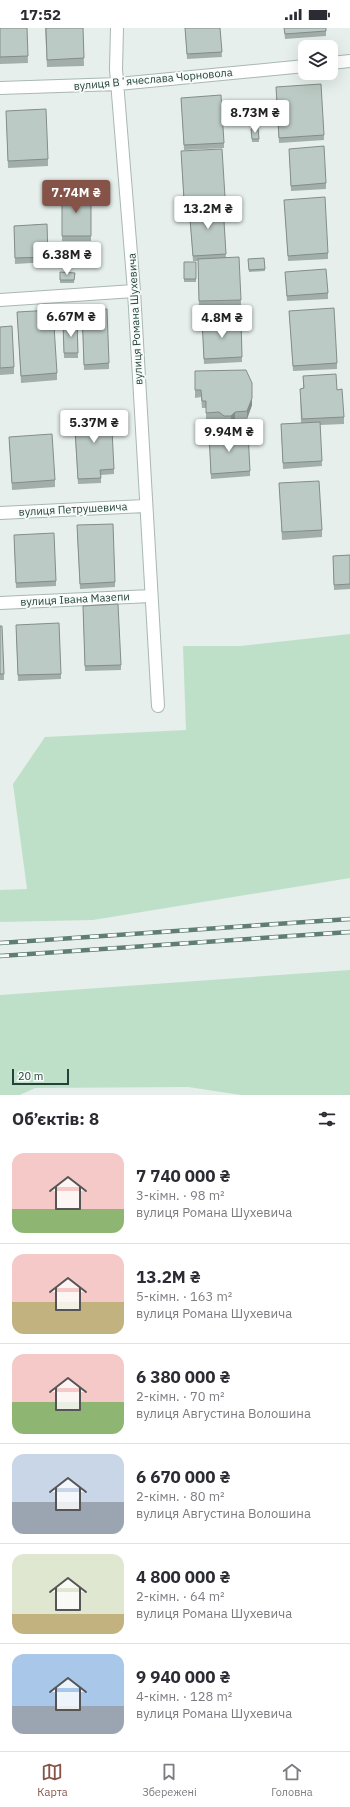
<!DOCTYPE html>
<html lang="uk">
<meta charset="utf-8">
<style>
:root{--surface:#fff;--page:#f7f7f7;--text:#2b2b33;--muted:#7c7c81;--line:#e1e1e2;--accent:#855347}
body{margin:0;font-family:"IBM Plex Sans",sans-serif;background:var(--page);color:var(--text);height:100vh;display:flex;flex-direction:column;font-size:15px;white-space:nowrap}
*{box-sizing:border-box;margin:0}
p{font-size:13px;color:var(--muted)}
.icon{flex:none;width:22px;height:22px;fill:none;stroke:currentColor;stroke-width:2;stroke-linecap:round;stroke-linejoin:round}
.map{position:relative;height:1067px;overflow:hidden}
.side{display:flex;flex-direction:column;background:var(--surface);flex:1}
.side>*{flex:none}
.controls{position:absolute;left:298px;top:12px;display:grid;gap:8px}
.controls a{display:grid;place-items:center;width:40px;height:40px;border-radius:8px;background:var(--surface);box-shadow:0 4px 16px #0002;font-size:20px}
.scale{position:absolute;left:12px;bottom:10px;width:57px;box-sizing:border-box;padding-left:4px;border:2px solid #24423a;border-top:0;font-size:11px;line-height:14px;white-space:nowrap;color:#24423a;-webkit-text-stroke:3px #f7fbf9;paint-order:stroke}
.price{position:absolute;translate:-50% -34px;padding:0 9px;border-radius:4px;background:#fff;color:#222;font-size:13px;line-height:26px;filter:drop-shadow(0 1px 2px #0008)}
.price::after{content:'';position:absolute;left:50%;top:24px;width:12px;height:9px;margin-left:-6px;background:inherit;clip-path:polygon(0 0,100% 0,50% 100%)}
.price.current{background:var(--accent);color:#fff}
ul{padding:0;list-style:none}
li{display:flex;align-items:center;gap:12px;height:100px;padding:0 12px}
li+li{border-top:1px solid var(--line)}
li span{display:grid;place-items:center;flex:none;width:112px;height:80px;border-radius:12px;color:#555}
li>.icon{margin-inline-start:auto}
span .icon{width:48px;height:48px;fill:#fffc;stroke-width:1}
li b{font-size:17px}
h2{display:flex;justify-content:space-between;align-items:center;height:48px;padding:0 12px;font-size:17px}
.status{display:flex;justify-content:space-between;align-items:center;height:28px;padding:0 20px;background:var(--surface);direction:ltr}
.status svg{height:11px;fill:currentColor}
.tabs{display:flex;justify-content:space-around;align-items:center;height:56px;border-top:1px solid var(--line);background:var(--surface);font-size:11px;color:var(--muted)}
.tabs a{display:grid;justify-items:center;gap:2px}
.tabs .current{color:var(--accent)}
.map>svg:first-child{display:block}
</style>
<div class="status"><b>17:52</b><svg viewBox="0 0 49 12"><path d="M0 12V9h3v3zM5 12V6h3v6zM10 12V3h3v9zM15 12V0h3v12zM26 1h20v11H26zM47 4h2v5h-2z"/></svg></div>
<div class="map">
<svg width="350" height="1067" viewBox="0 0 350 1067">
<rect width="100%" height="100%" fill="#e6efeb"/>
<!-- green -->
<path fill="#bfe0c8" d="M350,606v244l-257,42 -93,2v-32l27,-1 -14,-105 32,-47 141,-7 -3,-84h58z
M350,942v125h-109l-53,-8 -153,1 -15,7h-20v-100z"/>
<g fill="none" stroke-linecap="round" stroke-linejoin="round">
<defs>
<path id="minor" d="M117,0l-1,41 18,222 24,415
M331,35l19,-2
M0,60l118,-4 187,-18
M0,272l134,-9
M0,485l145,-7
M0,575l151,-7"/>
</defs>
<!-- minor casing -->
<use href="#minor" stroke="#a8b8b2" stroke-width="14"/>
<!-- minor -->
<use href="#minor" stroke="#fff" stroke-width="12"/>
<defs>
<path id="rail" d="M0,915l350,-24
M0,928l350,-24"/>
</defs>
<!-- rail casing -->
<use href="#rail" stroke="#5f7d75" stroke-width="4.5"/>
<!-- rail -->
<use href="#rail" stroke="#f7fbf9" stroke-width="3" stroke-dasharray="9" stroke-linecap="butt"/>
</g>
<!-- wall -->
<path fill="#a1aea9" d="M0,0h27l1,35 -28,1z
M45,0h38l1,38 -37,1z
M185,0h35l2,29 -35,2z
M284,0h42v8l-41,3z
M276,59l48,48v5l-45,3z
M181,70l43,45v5l-40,2z
M6,83l42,48v7l-40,2z
M258,100l1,14h-7l-1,-13z
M289,121l37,34v6l-35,2z
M181,123l44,46v6l-41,3z
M62,164h29v49h-29z
M284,172l44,53v6l-40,2z
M223,177l3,52 15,43v7l-42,2 -1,-48h-5l-4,-54z
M47,196l1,38 -33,2 -1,-38z
M264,230l1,13 -16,1 -1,-13z
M184,234h12v20h-12z
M60,244l15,1 -1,10h-14z
M285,244l43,21v6l-41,2z
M82,282l27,53v6l-25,1z
M289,283l48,52v6l-44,2z
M17,284l40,61v7l-36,3z
M241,291l1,43 -38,2 -2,-44z
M77,294l1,36h-14l-1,-35z
M0,299l14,40v7l-14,1z
M195,343l57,34 -5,14h-12l-4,4 -7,1 -5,-5 -13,1v-12h-4l-1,-11 -6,1z
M303,348l34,14 7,27v7l-24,1 2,41 -39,3 -2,-45 20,-1 -1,-34 3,-1z
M74,391l40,50v5l-13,1v8l-23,1z
M209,406l41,37v5l-39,3z
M9,409l46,43v7l-43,3z
M279,455l43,47v7l-40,3z
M77,503l38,51v5l-35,2z
M14,513l42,40v5l-40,2z
M350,527v34l-16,1 -1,-34z
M83,583l38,54v5l-36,1z
M0,598l4,48v6h-4z
M16,602l45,44v5l-43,2z"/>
<!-- shaded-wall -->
<path fill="#838d89" d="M252,370v7l-5,14v-8z
M235,384v7l-4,4v-7z"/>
<!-- building -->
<path fill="#bbcac4" stroke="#838d89" d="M0,0h27l1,28 -28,1z
M46,0h37l1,30 -37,2z
M185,0h35l2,24 -35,2z
M284,0h42v3l-41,3z
M321,56l3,51 -45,3 -3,-51z
M221,67l3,48 -40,2 -3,-47z
M46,81l2,50 -40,2 -2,-50z
M258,100l1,11h-7l-1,-10z
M324,118l2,37 -35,3 -2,-37z
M222,121l3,48 -41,3 -3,-49z
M62,164h29v44h-29z
M325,169l3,56 -40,3 -4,-56z
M223,177l3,49 -33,2 -4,-49z
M47,196l1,33 -33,1 -1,-32z
M239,229l2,43 -42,1 -1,-42z
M264,230l1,11 -16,1 -1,-11z
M184,234h12v17h-12z
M326,241l2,24 -41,3 -2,-24z
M60,244l15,1 -1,7h-14z
M334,280l3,55 -44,3 -4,-55z
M107,281l2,54 -25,2 -2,-55z
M53,282l4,63 -36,3 -4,-64z
M241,291l1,38 -38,2 -2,-39z
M77,294l1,31h-14l-1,-30z
M12,298l2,41 -14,1v-41z
M246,342l6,13v15l-5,13 -12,1 -4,4h-7l-5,-4 -13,1v-12h-4l-1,-11h-6v-19z
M336,346l1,16 5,-1 2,28 -42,2 -2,-30 4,-1 -1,-12z
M111,383l3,58 -14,1 1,8 -23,1 -4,-66z
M320,394l2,39 -39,2 -2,-39z
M248,404l2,39 -39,3 -2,-40z
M52,406l3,46 -43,3 -3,-46z
M319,453l3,49 -40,2 -3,-49z
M113,496l2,58 -35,2 -3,-59z
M54,505l2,48 -40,2 -2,-48z
M350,527v29l-16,1 -1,-29z
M118,576l3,61 -36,1 -2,-60z
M59,595l2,51 -43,1 -2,-50z
M0,598h2l2,48h-4z"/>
<g text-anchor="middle" stroke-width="3.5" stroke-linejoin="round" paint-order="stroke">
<!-- street labels -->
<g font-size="11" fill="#24423a" stroke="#f7fbf9">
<text transform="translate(153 51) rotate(-5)" y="4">вулиця Вʼячеслава Чорновола</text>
<text transform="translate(135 291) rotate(-93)" y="4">вулиця Романа Шухевича</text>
<text transform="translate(73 481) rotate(-3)" y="4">вулиця Петрушевича</text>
<text transform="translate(75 571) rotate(-3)" y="4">вулиця Івана Мазепи</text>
</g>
</g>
</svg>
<div class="controls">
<a><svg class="icon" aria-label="layers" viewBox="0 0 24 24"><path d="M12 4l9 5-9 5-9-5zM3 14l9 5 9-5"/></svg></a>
</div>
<div class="scale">20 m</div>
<b class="price" style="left:255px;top:106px">8.73M ₴</b>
<b class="price current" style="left:76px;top:186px">7.74M ₴</b>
<b class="price" style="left:208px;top:202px">13.2M ₴</b>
<b class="price" style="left:67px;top:248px">6.38M ₴</b>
<b class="price" style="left:71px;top:310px">6.67M ₴</b>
<b class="price" style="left:222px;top:311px">4.8M ₴</b>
<b class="price" style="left:94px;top:416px">5.37M ₴</b>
<b class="price" style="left:229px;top:425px">9.94M ₴</b>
</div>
<section class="side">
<h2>Об’єктів: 8<svg class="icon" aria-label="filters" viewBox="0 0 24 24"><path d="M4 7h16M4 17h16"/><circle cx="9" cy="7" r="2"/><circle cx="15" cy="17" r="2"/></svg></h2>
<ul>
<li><span style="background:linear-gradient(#f6c9c9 70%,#8fb573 0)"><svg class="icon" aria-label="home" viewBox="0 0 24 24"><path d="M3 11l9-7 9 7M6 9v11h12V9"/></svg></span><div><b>7 740 000 ₴</b><p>3-кімн. · 98 m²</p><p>вулиця Романа Шухевича</p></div></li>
<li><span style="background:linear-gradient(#f6c9c9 60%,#c2b280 0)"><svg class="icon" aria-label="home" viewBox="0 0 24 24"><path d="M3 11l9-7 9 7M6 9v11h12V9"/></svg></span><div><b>13.2M ₴</b><p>5-кімн. · 163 m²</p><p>вулиця Романа Шухевича</p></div></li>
<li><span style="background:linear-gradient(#f6c9c9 60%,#8fb573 0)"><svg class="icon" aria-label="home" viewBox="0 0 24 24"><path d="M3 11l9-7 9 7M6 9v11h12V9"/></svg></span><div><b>6 380 000 ₴</b><p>2-кімн. · 70 m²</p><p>вулиця Августина Волошина</p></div></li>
<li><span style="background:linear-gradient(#c9d6e8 60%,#9aa5b1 0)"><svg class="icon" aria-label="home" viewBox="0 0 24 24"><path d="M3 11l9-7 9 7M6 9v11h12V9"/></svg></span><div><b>6 670 000 ₴</b><p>2-кімн. · 80 m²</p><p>вулиця Августина Волошина</p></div></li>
<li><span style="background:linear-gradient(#dfe7d0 75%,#c2b280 0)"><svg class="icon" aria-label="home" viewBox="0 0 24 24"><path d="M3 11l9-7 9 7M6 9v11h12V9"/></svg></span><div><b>4 800 000 ₴</b><p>2-кімн. · 64 m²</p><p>вулиця Романа Шухевича</p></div></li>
<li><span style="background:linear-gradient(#a9c7e8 65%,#9aa5b1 0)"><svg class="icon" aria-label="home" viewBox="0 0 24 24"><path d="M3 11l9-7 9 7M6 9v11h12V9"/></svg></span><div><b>9 940 000 ₴</b><p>4-кімн. · 128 m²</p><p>вулиця Романа Шухевича</p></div></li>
</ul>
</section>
<nav class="tabs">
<a class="current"><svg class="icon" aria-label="map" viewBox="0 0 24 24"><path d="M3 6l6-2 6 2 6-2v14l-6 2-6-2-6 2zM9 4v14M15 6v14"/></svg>Карта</a>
<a><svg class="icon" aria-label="saved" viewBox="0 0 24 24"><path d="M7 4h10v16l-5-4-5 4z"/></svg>Збережені</a>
<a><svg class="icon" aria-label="home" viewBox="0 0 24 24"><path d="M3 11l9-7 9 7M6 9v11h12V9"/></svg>Головна</a>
</nav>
